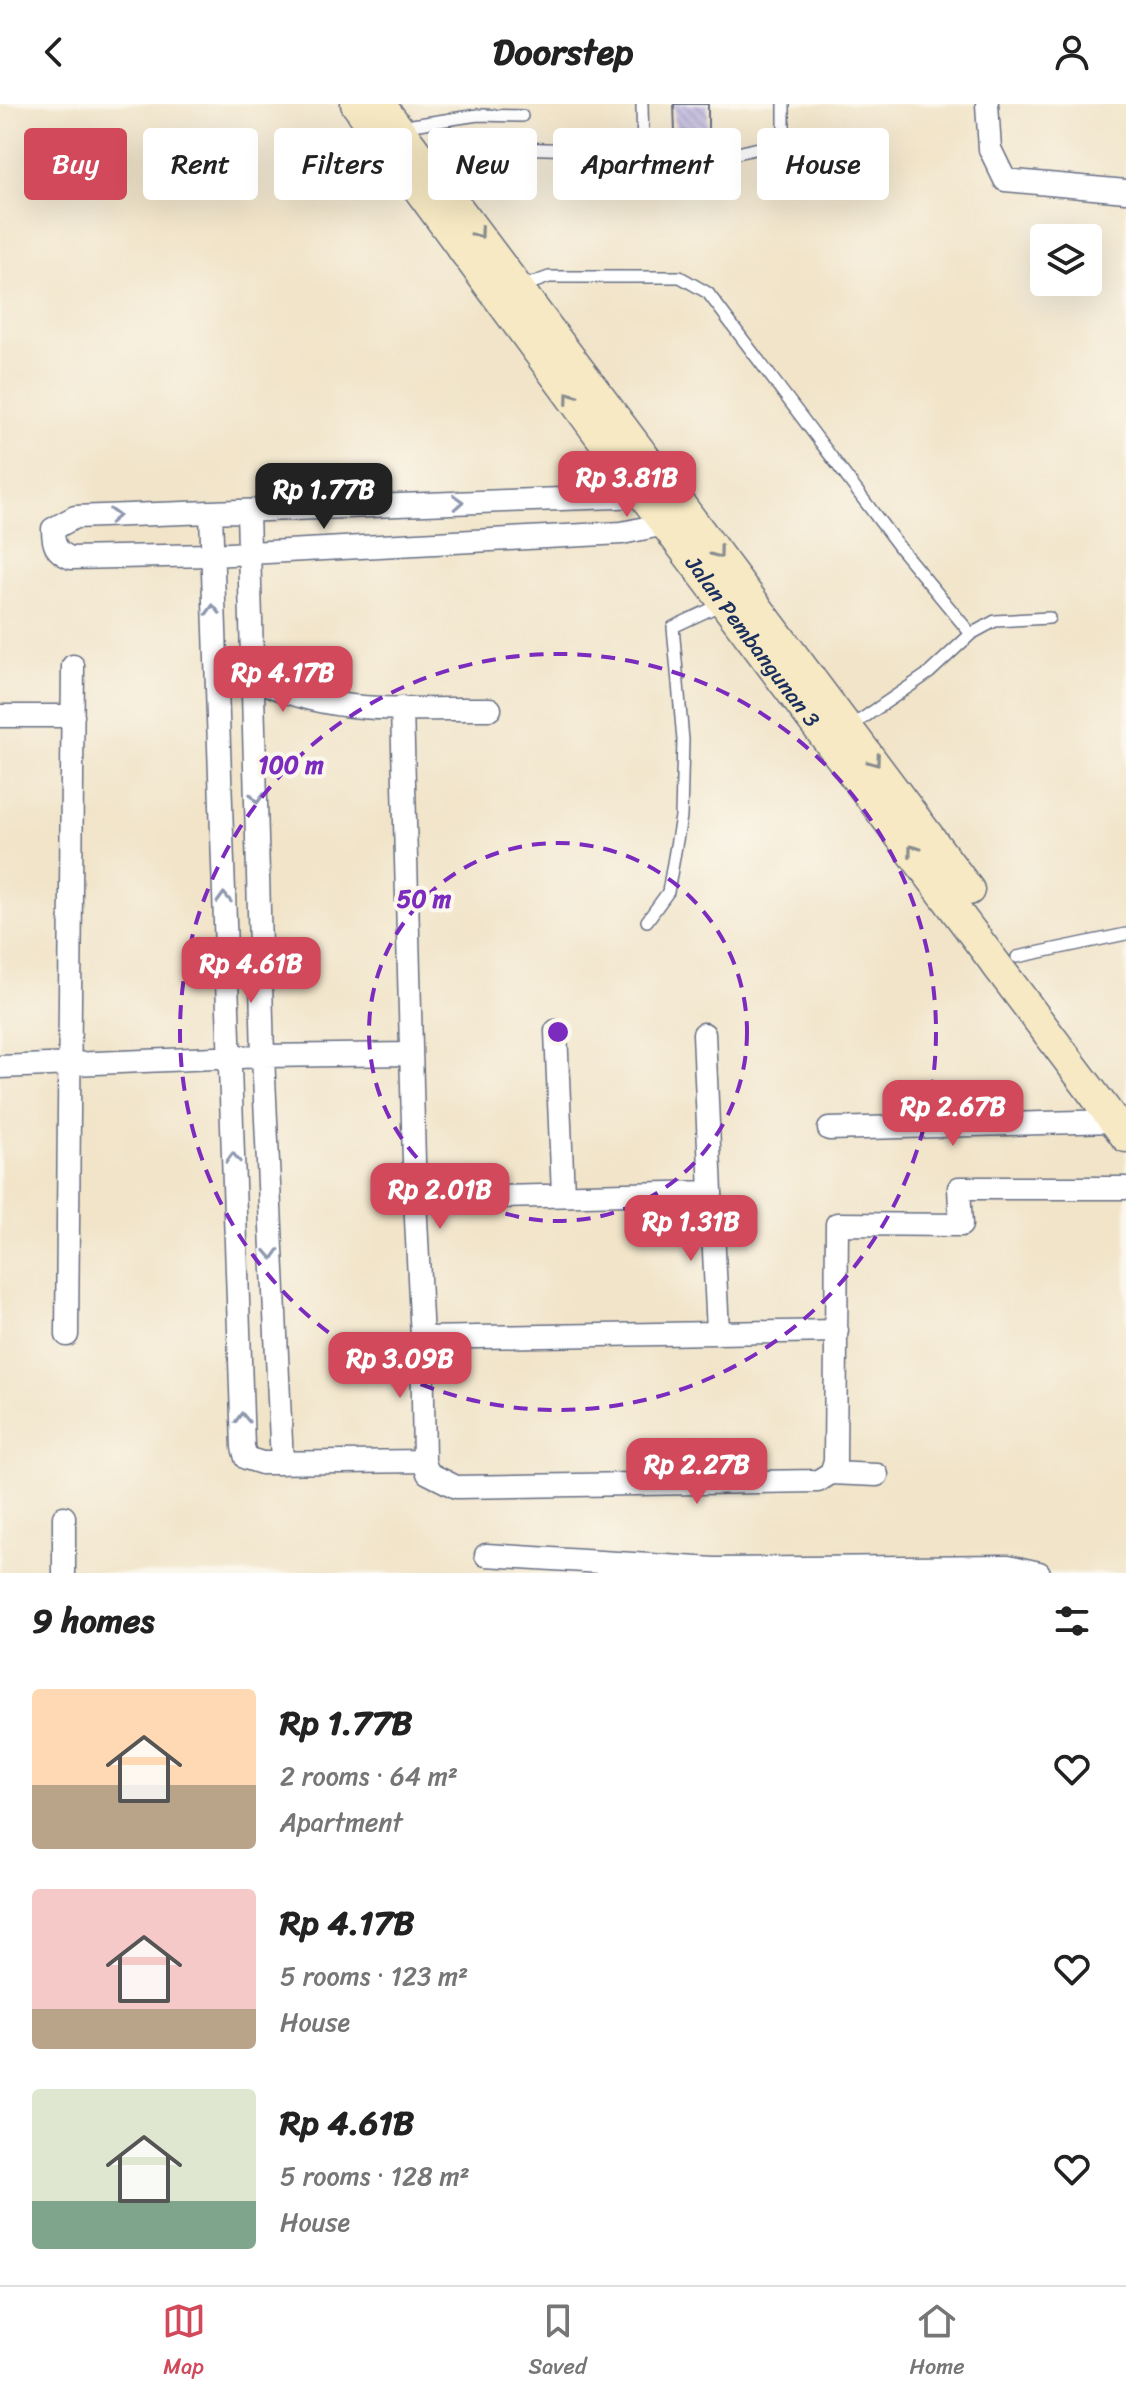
<!DOCTYPE html>
<meta charset="utf-8">
<style>
:root{--surface:#fff;--page:#f2f2f2;--text:#222;--muted:#767676;--line:#e0e0e0;--accent:#d1495b}
body{margin:0;font-family:Sriracha,sans-serif;background:var(--page);color:var(--text);height:100vh;display:flex;flex-direction:column;font-size:30px;white-space:nowrap}
*{box-sizing:border-box;margin:0}
p{font-size:26px;color:var(--muted)}
.icon{flex:none;width:44px;height:44px;fill:none;stroke:currentColor;stroke-width:2;stroke-linecap:round;stroke-linejoin:round}
.map{position:relative;height:1469px;overflow:hidden}
.drawer{display:flex;flex-direction:column;background:var(--surface);flex:1}
.drawer>*{flex:none}
.hud{position:absolute;left:24px;top:24px;width:1078px;height:72px;display:flex;gap:16px}
.tools{position:absolute;left:1030px;top:120px;display:grid;gap:16px}
.tools a{display:grid;place-items:center;width:72px;height:72px;border-radius:8px;background:var(--surface);box-shadow:0 8px 32px #0002;font-size:40px}
.price{position:absolute;translate:-50% -68px;padding:0 18px;border-radius:16px;background:var(--accent);color:#fff;font-size:26px;line-height:52px;filter:drop-shadow(0 2px 4px #0008)}
.price::after{content:'';position:absolute;left:50%;top:48px;width:24px;height:18px;margin-left:-12px;background:inherit;clip-path:polygon(0 0,100% 0,50% 100%)}
.price.current{background:#222;color:#fff}
ul{padding:0;list-style:none}
li{display:flex;align-items:center;gap:24px;height:200px;padding:0 32px}
li span{display:grid;place-items:center;flex:none;width:224px;height:160px;border-radius:8px;color:#555}
li>.icon{margin-inline-start:auto}
span .icon{width:96px;height:96px;fill:#fffc;stroke-width:1}
li b{font-size:34px}
h2{display:flex;justify-content:space-between;align-items:center;height:96px;padding:0 32px;font-size:34px}
.chip{padding:0 28px;border-radius:8px;background:var(--surface);box-shadow:0 8px 32px #0002;font-size:28px;line-height:72px}
.chip.current{background:var(--accent);color:#fff}
header{display:flex;justify-content:space-between;align-items:center;height:104px;padding:0 32px;background:var(--surface);font-size:36px;font-weight:800}
.tab-bar{display:flex;justify-content:space-around;align-items:center;height:112px;border-top:2px solid var(--line);background:var(--surface);font-size:22px;color:var(--muted)}
.tab-bar a{display:grid;justify-items:center;gap:4px}
.tab-bar .current{color:var(--accent)}
.map>svg:first-child{display:block}
</style>
<header><svg class="icon" aria-label="back" viewBox="0 0 24 24"><path d="M15 5l-7 7 7 7"/></svg>Doorstep<svg class="icon" aria-label="person" viewBox="0 0 24 24"><circle cx="12" cy="8" r="4"/><path d="M4 21q1-7 8-7t8 7"/></svg></header>
<div class="map">
<svg width="1126" height="1469" viewBox="0 0 1126 1469">
<defs>
<pattern id="building-back-hatch" width="6" height="6" patternUnits="userSpaceOnUse" patternTransform="scale(2)"><rect width="6" height="6" fill="#b8b0de"/><path d="M-1 5l2 2M0 0l6 6M5-1l2 2" fill="none" stroke="#9590b7"/></pattern>
</defs>
<rect width="100%" height="100%" fill="#fbf7ec"/>
<filter id="ink" filterUnits="userSpaceOnUse"><feTurbulence type="fractalNoise" baseFrequency=".0125" numOctaves="2"/><feDisplacementMap in="SourceGraphic" scale="16" xChannelSelector="R" yChannelSelector="G"/><feConvolveMatrix kernelMatrix="1 2 1 2 8 2 1 2 1" color-interpolation-filters="sRGB"/></filter>
<filter id="wash" filterUnits="userSpaceOnUse"><feTurbulence type="fractalNoise" baseFrequency=".006" numOctaves="4" result="noise"/><feDisplacementMap in="SourceGraphic" scale="32" xChannelSelector="R" yChannelSelector="G"/><feGaussianBlur stdDeviation="1.8" result="paint"/><feColorMatrix in="noise" values="0 0 0 0 0 0 0 0 0 0 0 0 0 0 0 0 0 1.4 0 .05"/><feComposite in="paint" operator="in"/></filter>
<g filter="url(#wash)">
<rect width="100%" height="100%" fill="#f1e4c9"/>
<g id="blocks">
<!-- building -->
<path fill="url(#building-back-hatch)" d="M674,0h34v27l-33,1z"/>
</g>
</g>
<g filter="url(#ink)">
<use href="#blocks" fill-opacity="0" stroke="#666e83" stroke-width="2"/>
<g fill="none" stroke-linecap="round" stroke-linejoin="round">
<defs>
<path id="lane" d="M642,0l1,49
M399,23l79,-12 44,1
M437,73l57,-37 21,8 214,7 55,-13v-38
M451,95l56,-35 8,-16
M521,183l28,-10h131l28,16 192,255 71,86
M850,623l79,-54 42,-39 24,-13 54,-3
M647,817l21,-29 13,-75 2,-77 -10,-113 51,-24
M1017,853l109,-23"/>
<path id="street" d="M987,0l3,45 15,31 121,11
M651,388l-7,4 -569,21 -22,12c0,16 3,23 18,29l140,-3 411,-22 43,-9 11,-7
M248,408l15,544 19,407
M211,409l32,934 3,11 16,5 162,-2 4,12 28,14 362,-6 13,-8 4,-12 2,-237 124,1 -2,-37h167
M255,573c67,40 160,31 235,32
M402,604l13,491
M0,612h73
M556,927l7,163
M704,930l7,158 -296,7 7,139 415,-7
M0,963l263,-11 147,-2
M829,1025l285,-8
M711,1088l7,139
M67,1231l6,-669
M422,1234l2,123
M831,1369l46,2
M64,1413v56
M486,1451l229,14 293,-3 31,7"/>
<g id="secondary">
<path id="s1" d="M356,0l288,392 482,641"/>
<path d="M380,0l589,786"/>
</g>
</defs>
<!-- lane casing -->
<use href="#lane" stroke="#666e83" stroke-width="14"/>
<!-- street casing -->
<use href="#street" stroke="#666e83" stroke-width="25"/>
<!-- secondary casing -->
<use href="#secondary" stroke="#666e83" stroke-width="33"/>
<!-- lane -->
<use href="#lane" stroke="#fff" stroke-width="11"/>
<!-- street -->
<use href="#street" stroke="#fff" stroke-width="22"/>
<!-- secondary -->
<use href="#secondary" stroke="#f6e9c3" stroke-width="30"/>
</g>
<!-- one-way arrows -->
<defs><path id="oneway-chevron" d="M-2-3.5L2.5 0L-2 3.5" fill="none" stroke-width="1.6" stroke-linecap="round" stroke-linejoin="round" transform="scale(2)"/></defs>
<g stroke="#888c90">
<use href="#oneway-chevron" transform="translate(479 129) rotate(54)"/>
<use href="#oneway-chevron" transform="translate(570 293) rotate(-126)"/>
<use href="#oneway-chevron" transform="translate(718 449) rotate(53)"/>
<use href="#oneway-chevron" transform="translate(875 657) rotate(54)"/>
<use href="#oneway-chevron" transform="translate(913 746) rotate(-127)"/>
</g>
<g stroke="#8d97ae">
<use href="#oneway-chevron" transform="translate(458 398) rotate(-3)"/>
<use href="#oneway-chevron" transform="translate(114 412) rotate(-2)"/>
<use href="#oneway-chevron" transform="translate(213 506) rotate(-92)"/>
<use href="#oneway-chevron" transform="translate(257 694) rotate(89)"/>
<use href="#oneway-chevron" transform="translate(224 794) rotate(-92)"/>
<use href="#oneway-chevron" transform="translate(233 1054) rotate(-92)"/>
<use href="#oneway-chevron" transform="translate(272 1150) rotate(87)"/>
<use href="#oneway-chevron" transform="translate(242 1314) rotate(-92)"/>
</g>
</g>
<!-- distance rings -->
<g fill="none" stroke="#7b2cbf" stroke-width="4" stroke-dasharray="14 10">
<circle cx="558" cy="928" r="189"/>
<circle cx="558" cy="928" r="378"/>
</g>
<g text-anchor="middle" stroke-width="8" stroke-linejoin="round" paint-order="stroke">
<!-- street labels -->
<g font-size="22" fill="#1b2f5e" stroke="#fbf7ec">
<text dy="8" stroke="none"><textPath href="#s1" startOffset="668">Jalan Pembangunan 3</textPath></text>
</g>
</g>
<circle cx="558" cy="928" r="12" fill="#7b2cbf" stroke="#fbf7ec" stroke-width="4"/>
<g font-size="24" text-anchor="middle" font-weight="bold" fill="#7b2cbf" stroke="#fbf7ec" stroke-width="8" stroke-linejoin="round" paint-order="stroke">
<text x="291" y="669">100 m</text>
<text x="424" y="803">50 m</text>
</g>
</svg>
<div class="tools">
<a><svg class="icon" aria-label="layers" viewBox="0 0 24 24"><path d="M12 4l9 5-9 5-9-5zM3 14l9 5 9-5"/></svg></a>
</div>
<b class="price" style="left:627px;top:415px">Rp 3.81B</b>
<b class="price current" style="left:324px;top:427px">Rp 1.77B</b>
<b class="price" style="left:283px;top:610px">Rp 4.17B</b>
<b class="price" style="left:251px;top:901px">Rp 4.61B</b>
<b class="price" style="left:953px;top:1044px">Rp 2.67B</b>
<b class="price" style="left:440px;top:1127px">Rp 2.01B</b>
<b class="price" style="left:691px;top:1159px">Rp 1.31B</b>
<b class="price" style="left:400px;top:1296px">Rp 3.09B</b>
<b class="price" style="left:697px;top:1402px">Rp 2.27B</b>
<div class="hud">
<a class="chip current">Buy</a>
<a class="chip">Rent</a>
<a class="chip">Filters</a>
<a class="chip">New</a>
<a class="chip">Apartment</a>
<a class="chip">House</a>
</div>
</div>
<section class="drawer">
<h2>9 homes<svg class="icon" aria-label="filters" viewBox="0 0 24 24"><path d="M4 7h16M4 17h16"/><circle cx="9" cy="7" r="2"/><circle cx="15" cy="17" r="2"/></svg></h2>
<ul>
<li><span style="background:linear-gradient(#ffd9b3 60%,#b9a48a 0)"><svg class="icon" aria-label="home" viewBox="0 0 24 24"><path d="M3 11l9-7 9 7M6 9v11h12V9"/></svg></span><div><b>Rp 1.77B</b><p>2 rooms · 64 m²</p><p>Apartment</p></div><svg class="icon" aria-label="heart" viewBox="0 0 24 24"><path d="M12 20l-8-8c-3-5 5-10 8-4 3-6 11-1 8 4z"/></svg></li>
<li><span style="background:linear-gradient(#f6c9c9 75%,#b9a48a 0)"><svg class="icon" aria-label="home" viewBox="0 0 24 24"><path d="M3 11l9-7 9 7M6 9v11h12V9"/></svg></span><div><b>Rp 4.17B</b><p>5 rooms · 123 m²</p><p>House</p></div><svg class="icon" aria-label="heart" viewBox="0 0 24 24"><path d="M12 20l-8-8c-3-5 5-10 8-4 3-6 11-1 8 4z"/></svg></li>
<li><span style="background:linear-gradient(#dfe7d0 70%,#7fa58c 0)"><svg class="icon" aria-label="home" viewBox="0 0 24 24"><path d="M3 11l9-7 9 7M6 9v11h12V9"/></svg></span><div><b>Rp 4.61B</b><p>5 rooms · 128 m²</p><p>House</p></div><svg class="icon" aria-label="heart" viewBox="0 0 24 24"><path d="M12 20l-8-8c-3-5 5-10 8-4 3-6 11-1 8 4z"/></svg></li>
</ul>
</section>
<nav class="tab-bar">
<a class="current"><svg class="icon" aria-label="map" viewBox="0 0 24 24"><path d="M3 6l6-2 6 2 6-2v14l-6 2-6-2-6 2zM9 4v14M15 6v14"/></svg>Map</a>
<a><svg class="icon" aria-label="saved" viewBox="0 0 24 24"><path d="M7 4h10v16l-5-4-5 4z"/></svg>Saved</a>
<a><svg class="icon" aria-label="home" viewBox="0 0 24 24"><path d="M3 11l9-7 9 7M6 9v11h12V9"/></svg>Home</a>
</nav>
